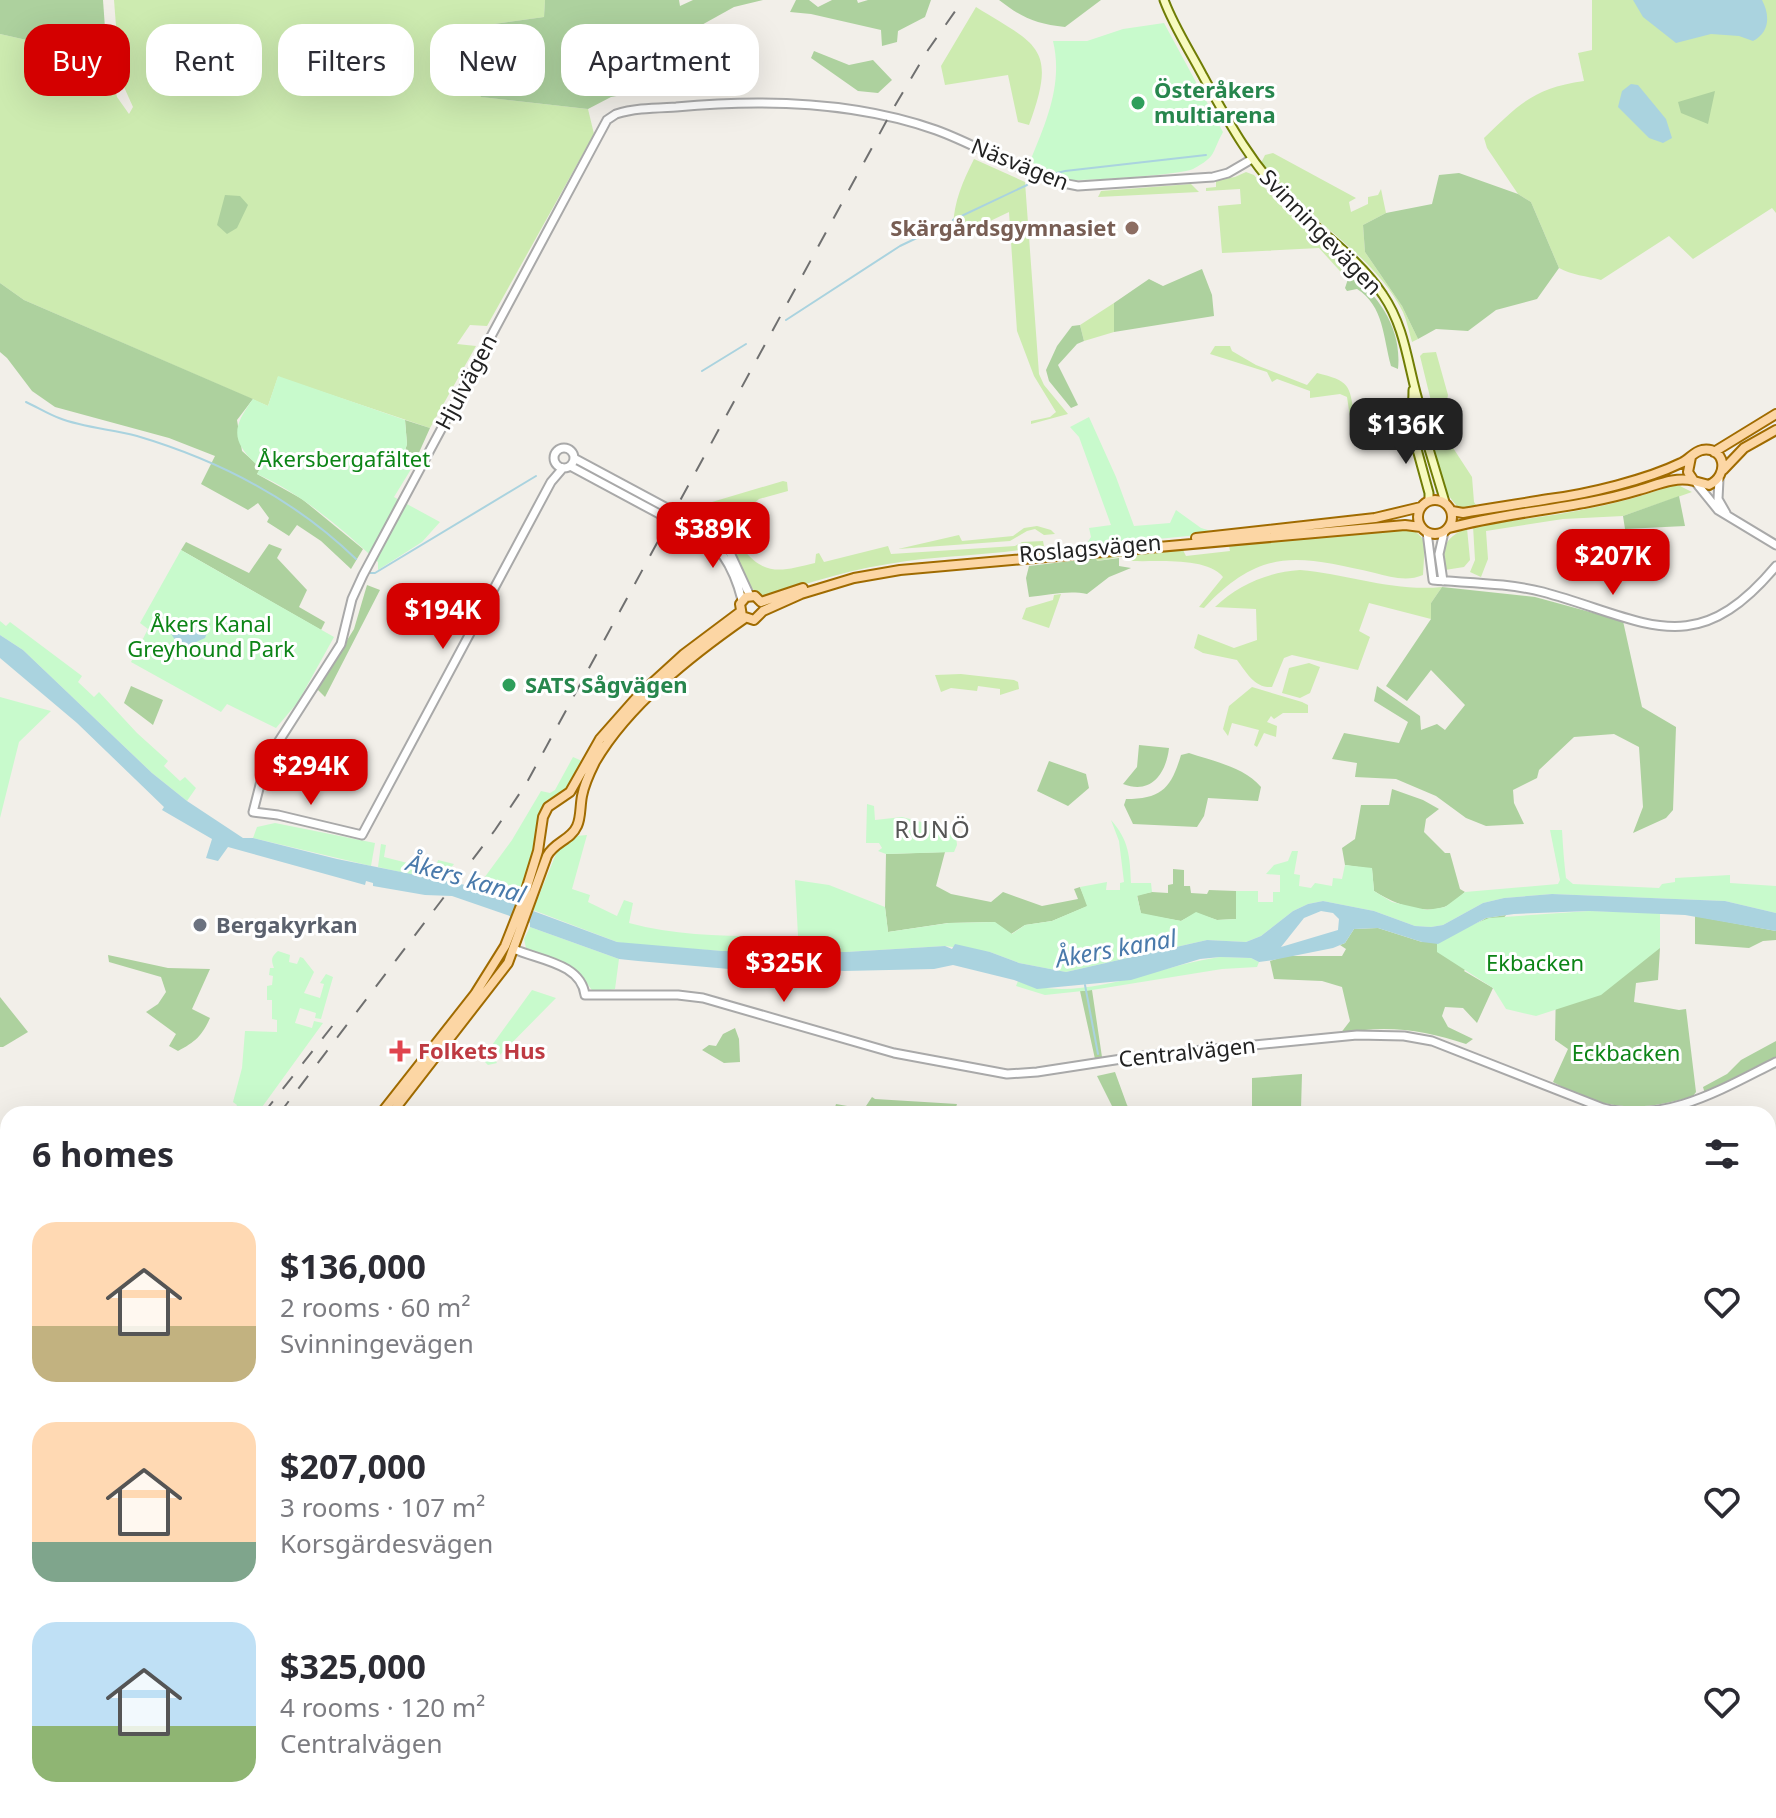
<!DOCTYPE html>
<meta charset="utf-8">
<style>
:root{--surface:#fff;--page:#f7f7f7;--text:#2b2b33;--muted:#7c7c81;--accent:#d40000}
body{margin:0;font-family:"Noto Sans",sans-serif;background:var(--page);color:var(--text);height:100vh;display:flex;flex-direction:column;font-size:30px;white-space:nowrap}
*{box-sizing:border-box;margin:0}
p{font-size:26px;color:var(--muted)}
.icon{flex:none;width:44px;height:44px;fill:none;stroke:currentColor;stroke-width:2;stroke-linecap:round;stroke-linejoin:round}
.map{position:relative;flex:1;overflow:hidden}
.sheet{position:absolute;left:0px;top:1106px;width:1776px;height:712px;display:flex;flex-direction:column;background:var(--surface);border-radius:24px 24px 0 0;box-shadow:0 8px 32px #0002}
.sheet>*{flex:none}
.hud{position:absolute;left:24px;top:24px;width:800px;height:72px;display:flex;gap:16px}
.price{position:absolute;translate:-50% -68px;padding:0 18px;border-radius:16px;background:var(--accent);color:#fff;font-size:26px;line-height:52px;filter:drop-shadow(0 2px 4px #0008)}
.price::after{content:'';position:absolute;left:50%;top:48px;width:24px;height:18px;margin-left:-12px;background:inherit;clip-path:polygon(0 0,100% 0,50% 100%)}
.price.current{background:#222;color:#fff}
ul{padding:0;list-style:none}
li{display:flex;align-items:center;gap:24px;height:200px;padding:0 32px}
li span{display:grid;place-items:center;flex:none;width:224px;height:160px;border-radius:24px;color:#555}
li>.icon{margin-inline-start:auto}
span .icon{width:96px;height:96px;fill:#fffc;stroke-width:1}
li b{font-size:34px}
h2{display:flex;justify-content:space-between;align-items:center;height:96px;padding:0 32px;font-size:34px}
.chip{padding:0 28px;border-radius:24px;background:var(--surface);box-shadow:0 8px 32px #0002;font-size:28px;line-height:72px}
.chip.current{background:var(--accent);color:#fff}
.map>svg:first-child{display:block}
</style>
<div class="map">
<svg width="1776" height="1818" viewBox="0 0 1776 1818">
<rect width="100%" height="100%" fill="#f2efe9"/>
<!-- grass -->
<path fill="#cdebb0" d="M114,0h431l-1,17 -50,7 -7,26 -24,4 -28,24 41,9 6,10 106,12 6,25 -107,192 -17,-1 -13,19 19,2 -46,82 -152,-51 -10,29 -244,-106 -24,-17v-249l58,13 48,-5 11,55 12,17 4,-7 -13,-29z
M1592,0h184v213l-4,-5 -79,51 -24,-23 -68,44c-14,-4 -30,-5 -42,-12l-28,-66 -13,-8 -31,-46 -3,-10c35,-34 50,-50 100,-57l-6,-28 14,-3z
M976,7c61,38 82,40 53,118l-11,-3 -10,-47 -63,10 -4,-19z
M1273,153l83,45 -7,4 2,10 17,-8v-7l10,-2 3,-6 5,24 -23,12 2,27 37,54 16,33 -6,3c-3,-10 -5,-21 -9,-30 -30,-60 -101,-95 -143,-147l5,-10z
M974,159l51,23 14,192 5,11 24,29 -37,10v-3l19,-4 6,-5 -22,-36 -17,-45 -8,-119 -48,23 -8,-8c1,-26 10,-46 21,-68z
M1246,172l8,3 23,27 31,27 42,44 -2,7 -29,-32 -97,5 -4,-47 23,-2 -1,-15 -34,2v-3l10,-1v-7l19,-3z
M1191,184l8,8 -101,5 3,-6z
M1114,303v29l-30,9 -4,-16z
M1215,346h15l2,5 24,14 51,20 10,-12c32,8 33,11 37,43l-4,1 -3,-20 -7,-3 -30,4v-7l-33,-12 -5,3 -5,-10 -57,-18z
M1436,352l12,43 -3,14 -13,-4 -12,-49 3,-3z
M1433,433l11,1 28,43 2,25 2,3 -14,5c-17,-11 -37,-58 -29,-77z
M783,481l4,1 1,9 -29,8 -10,9h-4l-6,20 4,3 -9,10 -4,-7 -24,-16v-7l6,-9z
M1670,486h10l12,6 -69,24 -60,3 -77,12 2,28 -7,18 -11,-5 5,-12 -2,-34c67,-9 133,-16 197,-40z
M1037,526l14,4 4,4 -11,1 -9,-6 -8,2 -17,10 -112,8 61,-14 3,6 51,-5 11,-8z
M1403,528c11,1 16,5 22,14l-2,33c-16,7 -32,2 -48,-2 -76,-17 -113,-27 -171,35l-5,-1 24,-30c-16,-20 -65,-15 -91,-16l-7,-5 -28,5 -1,-3 87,-8 3,6 44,-5 -1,-5z
M1467,528l3,32 -6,7 -19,3c-5,-23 1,-33 22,-42z
M1043,541l1,5c-46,9 -92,9 -137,15 -51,7 -97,20 -145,38l-11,-12 -15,-31v-5l6,-3c23,29 40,23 73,15l1,-9 3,-1 5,9 64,-16 3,8 124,-8 7,-4z
M1300,570c48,4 93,22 142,17l-11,16v16l-62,-16 -10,28 11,6 -12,33 -66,-15 -8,3 -12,29c-18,1 -25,-14 -35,-27l-34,-7 -9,-5 4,-14 36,14 23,-8 -1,-31 -41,-2c23,-22 53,-35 85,-37z
M1061,594l-12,34 -27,-9 4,-11 27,-8 1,-5z
M1309,663l11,4 -10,26 -10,5 -18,-5 7,-25z
M961,674l53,6 4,2 1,7 -19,6v-6l-22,-3 -1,5 -26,-3 -10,4 -6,-17z
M1252,687l50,15 6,3v8h-25l-9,6 -3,-3 -4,6 10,4 -1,11 -12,-4 -7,14 -3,-2 5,-15 -27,-7 -4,13 -5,-7 6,-23z
M1768,1420l8,7v268h-8z"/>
<!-- forest -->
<path fill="#add19e" d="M0,0h103l3,42 -48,5 -58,-13z
M545,0h134l1,6 13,-6h70l-29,7 -45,25 -4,63 -52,-2 -22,4 -23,12 -107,-12 -5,-10 18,-63 50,-7z
M796,0h13l9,7 14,-7h25l1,3 10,-3h63l-6,17 -27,14 -1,11 -15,4 -1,-16 -70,-16 -21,-2z
M999,0h102l-36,27c-29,-3 -43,-9 -66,-27z
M814,51l35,14 24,-5 19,20 -14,13 -20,-2 -47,-33z
M1715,91l-7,33 -27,-11 -3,-11z
M1459,173l59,21 13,8 28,66 -22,31 -41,11 -28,21 -32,-2 -18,10 -16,-33 -37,-54 -2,-27 23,-12 46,-9 7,-29z
M225,195l15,1 8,9 -11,23 -10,6 -10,-9z
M1202,269l10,26 2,21 -100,16v-29l35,-24 14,7z
M1350,273c30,24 52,56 48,96l-7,-3c-8,-29 -7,-60 -34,-77l-10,2 -2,-3z
M0,283l24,17 229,99 -16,21 5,31 19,17 -4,6 45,25 61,50 -12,20 -30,-28 -24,-16 -8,11 -22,-14 2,-4 -11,-15 -10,7 -47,-26 14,-28 -46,-18 -114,-31 -23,-16 -25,-33 -7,-6z
M1080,325l4,16 -7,3 -19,21 20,40 -7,3 -22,-27 -3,-11 11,-24 15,-20z
M405,420l25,8 -17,38 -11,-5 5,-17z
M1679,496l6,30 -60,3 -2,-13z
M186,542l63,31 20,-29 13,5 -5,9 30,32 -8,17 26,15 -4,8 -140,-80z
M1096,558l1,3 22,-3v8l12,2 -22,9 -22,17c-19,-4 -38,1 -58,3l-3,-19 3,-12z
M367,585l13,5 -55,107 -8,-8 37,-60z
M1442,587l93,10 88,24 19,86 34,20 -3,83 -7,8 -33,15 10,-26 -4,-60 -25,-13 -40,3 -35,33 -2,8 -24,12 1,13 10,21 -38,2 -20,-8 -30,-22 -40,-17 -41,-2 2,-14 -25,-4 12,-26 55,10 9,-21 -34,-21 3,-15 43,30 1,14 16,-6 8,6 20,-25 -34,-35 -24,31 -21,-15 45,-67v-16z
M131,686l32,14 -10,25 -29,-22z
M1139,745l30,3c-3,25 -17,47 -46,36l14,-17z
M1189,753c24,8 55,14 72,34l-3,14 -50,-3 -4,18 -7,11 -64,-3 -9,-19 2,-6c36,0 45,-11 55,-44z
M1049,761l37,13 3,14 -21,18 -31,-15z
M1392,789l31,11 16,9 -13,10 -2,13 21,21h5l10,36 5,3c-6,5 -14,13 -21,15 -23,8 -51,-4 -70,-16l-2,-22 -27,-4 -3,-17 13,-9 6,-34h28z
M945,852l-9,34 15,8 40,8 12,-10 39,14 36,-7 -4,-10 6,-2 8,19 -36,15 -27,4 -14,9 -17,-12 -46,1 -60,9 -3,-25 1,-53z
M1173,869l11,1v16h6l1,7 16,1 2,-4 27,1 1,28 -20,1 -21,-7 -15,8 -40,-7 -4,-19 15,-3 16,1v-8l5,-1z
M1506,915l-42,56 29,17 -16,35 -14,-15 -18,-1 -3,9 6,11 25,12 -7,5c-42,-14 -82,-20 -126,-10l10,-13 -8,-34 -20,-6 -48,-2 -4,-18 16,-5h56l4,-7 -6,-4 5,-2 9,-14 24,-1 44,14 43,-11 21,-13z
M1695,916l81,15v9l-13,1 -14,7 -54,-4z
M1645,937l15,11 -2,32 -22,3 -2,19 45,8 7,-1 10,83 -3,4c-54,17 -90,14 -140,-14l15,-33 -13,-9 1,-54z
M108,955l60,13 42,1 -18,40 18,9c-8,18 -15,24 -32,33l-9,-5 7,-12 -30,-22 12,-8 8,-12 -5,-15 -52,-15z
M1092,990l10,67 -7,2 -15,-68z
M0,997l28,35 -25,15h-3z
M735,1028l4,11 1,23 -16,1 -22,-13 7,-5 7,1 7,-12z
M1776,1041v18l-71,35 -2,-7 24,-13 14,-14z
M1115,1072l12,33 6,9h-17l-19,-38z
M1302,1074l-1,35 -49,-2v-29z
M872,1097l3,2 82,5 -3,10h-121l3,-10 28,5z
M1032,1810h179l9,8h-190z"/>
<!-- park -->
<path fill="#c8facc" d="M1164,23l59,109c-12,22 -6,24 -30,37 -11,6 -110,12 -126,11 -12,-2 -31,-11 -36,-21 16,-39 32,-76 22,-118h34l36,-12z
M278,376l127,44 2,24 -5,17 11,5 -19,31 46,25 -18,20 -44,28v-8c-37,-34 -76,-68 -121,-88l3,-6c-28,-26 -30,-38 -7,-69l15,7z
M1089,417l27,60 18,49 36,-3 6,-13 25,18 17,5 -121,12 -10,-2 4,-6 -2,-9 22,-3 -32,-88 -9,-10z
M181,550l153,87 -36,65 -22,26 -49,-24 -6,8 -90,-50 17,-33 -8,-6z
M0,621l6,5 4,-4 72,54 -4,6 16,15 5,-5 38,41 31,28 -4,5 16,15 5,-4 11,11 -9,13 -35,-28 -129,-123 -23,-15z
M0,697l51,14 -32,31 -19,76z
M573,757l9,4 -15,29 -20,10 -9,16 1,18 -22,71 -27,-15 -14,-1 36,-49 29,-49 9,2 5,-3z
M867,804l7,2 1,14 27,-3 35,9 2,7 17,2 1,10 -3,7 -68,2 -8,-3 4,-3 -3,-5h-13z
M1111,820c18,20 19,37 20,63h20l1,9 -15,4 4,17 40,8 15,-9 21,8 19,-1v-28h22v11h15v-10h7v-17l-14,-1 8,-9 14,-4 4,-10h6l-4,23 6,1 -1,11 12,2 4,-5 17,3 1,-8 9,1 3,-14 27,3 2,23 18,11 35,8 18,-3 20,-15 93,-8 2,-4 -10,-50h12c1,17 2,32 4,48l7,6 86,4 3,-4 13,-2v-4l55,-3v8l46,3v27l-51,-12 -173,-7 -48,4 -21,5 -40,22 -12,2 -16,-1 -41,-15 -51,-10 -15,3 -15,7 -32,25 -15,6 -39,-2 -141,32 -47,-9 -29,-11 -45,-6 -99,6 -124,-1 -87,-6 -18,-3 -84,-32 25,-61 18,-13 11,-1 -15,54 18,6 -2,7 29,14 7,-16 9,3 -4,20c55,15 112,13 169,13l-3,-56 34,5 56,22 3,25 61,-9 46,-1 17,12 13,-9 27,-4 35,-15 -7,-19 27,-5 -1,8h14v-7l4,-1 -5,-41z
M275,823l100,20 -4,23 -118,-28 4,-11z
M381,844l5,1 -2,12 51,13 3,-10 16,4 -14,17 -62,-14z
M1589,911l71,2v35l-59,47 -65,21 -30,-7 -13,-21 -56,-36v-13l52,-21z
M530,927l89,32 -4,30 -21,4 -13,-18 -18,-13 -37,-14 -2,-9z
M278,951l12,4 -1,7 8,2 3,-7 3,1 11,14 -10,21 16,5 4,-14 -4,-1 6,-9 7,3 -12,42 -6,-1 1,-5 -16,-5 -5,15 17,5 2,-7 9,2 -66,91h-25l5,-9 -4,-3 9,-34 3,-37 32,1v-12l-5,-1v-19h-5v-14l5,-1 1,-9 -4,-1 1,-7h4c-3,-8 -3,-11 4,-17z
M1220,957l31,1 8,4 -2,5 -35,2 -130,21 -47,5 -29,-9 2,-5c60,25 141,-16 202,-24z
M532,990l24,8 -61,62 2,3 -9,2 -6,-6z
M1776,1689v129h-457l-12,-8h461v-118z"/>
<!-- water -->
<path fill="#aad3df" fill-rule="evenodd" d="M1633,0h129c8,15 8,32 -9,41l-14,-5 -28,-2 -35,9 -33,-26z
M1631,84l7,1 28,34 6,19 -9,5 -14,-5 -31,-31 4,-16z
M176,621c3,0 27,10 31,12l-2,5 -9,4 -6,9 -11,-4 -10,-17z
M0,635l23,15 129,123 35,28 56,37h10l84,21 153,31 27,15 100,37 105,9 124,1 99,-6 7,3 3,-5 35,8 29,11 47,9 141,-32 39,2 15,-6 32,-25 15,-7 15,-3 51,10 41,15 16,1 12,-2 40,-22 21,-5 48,-4 173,7 51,12v18l-91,-16 -96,-4 -75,3 -28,4 -48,26 -16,-2 -44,-14 -24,1 -9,14 -12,5 -60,12 -14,2 -8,-4 -31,-1 -20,2 -69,21 -94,9 -23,-9 -61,-15 -19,4 -90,2 -36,-3 -56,3 -114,-10 -19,-2 -89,-32v-4l-78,-27 -27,-1 -52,-9v-3l-7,-2 -1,4 -137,-38 -10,14 -12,-3 6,-19 -50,-29 2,-3 -87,-84 -77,-65zM1321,911l12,2 6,6 -1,11 -57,17 23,-29z"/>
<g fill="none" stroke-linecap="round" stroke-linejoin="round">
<!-- stream -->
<path stroke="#aad3df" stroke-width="2" d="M1049,175l16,-4 141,-16
M953,220l74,-35
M786,320l114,-74 44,-21
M702,371l44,-27
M26,402c11,5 22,12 33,16 25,10 53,11 78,18 81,24 158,64 219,123
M370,573h5l161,-97
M1085,985l13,69
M1768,1412l8,6"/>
<defs>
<path id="tertiary" d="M554 458a10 10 0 1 1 20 0a10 10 0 1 1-20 0Z
M574,458l108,58
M570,466l108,58
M563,468l-12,14 -189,353 -84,-20 -25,-3 9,-35 15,-33 64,-100 11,-45 11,-24 230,-429 14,-26 9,-6c19,-6 40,-6 60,-7 86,-8 178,-6 260,23 47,17 92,48 142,56l135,-9 15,-4 24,-14
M1719,479l-1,20 8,14
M1697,484l21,26 58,35
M697,523l29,21 24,52
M694,531l3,-4 -2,-9 -5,-4 -8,2 -4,8 7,9c32,-2 50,39 57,67
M1427,532l6,48c36,3 75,3 110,12 103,28 151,72 233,-26
M1443,581l-4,-27 5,-22
M514,949c24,11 67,14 71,46h93l25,3 191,55 113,21 30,-2 104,-16 216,-21 47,1 28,5 171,67c62,16 119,-19 173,-46"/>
<path id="secondary" d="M1164,0c10,27 26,51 39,76 25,45 48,88 85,125 31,31 71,57 95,94 24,35 25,76 38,115
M1413,390c0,5 0,14 -2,19 -4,10 -9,13 1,22l17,62v7
M1423,429l22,73
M1412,431l11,-2 4,-6 -1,-9 -9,-5
M146,1810l1,8"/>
<path id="primary" d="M1714,452l62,-38
M1723,470l21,-22 32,-18
M1418 517a17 17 0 1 1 34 0a17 17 0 1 1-34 0Z
M1452,511l11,2c29,-5 57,-9 86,-14 39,-5 97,-19 132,-36 8,-3 12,-11 21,-13 23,-4 28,25 7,35l-15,-4 -6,-9 3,-15
M1449,528c62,-17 127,-19 190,-38 18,-5 36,-14 55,-9
M1196,538l179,-20 46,-11
M761,602l-6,-6 -9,1 -6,7 2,12 12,4 9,-9 38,-17 53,-16 46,-8 505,-45 16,2
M761,602l42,-14
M383,1111l92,-117 30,-48 17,-43 16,-52 5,-34 5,-10 22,-15 30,-53 38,-43 46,-42 56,-42
M391,1114l117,-151 39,-107c7,-14 24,-16 30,-30 4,-8 3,-20 5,-30 2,-11 8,-24 13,-34 33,-57 97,-107 150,-144"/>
</defs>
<!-- tertiary casing -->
<use href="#tertiary" stroke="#a9a9a9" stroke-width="11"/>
<!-- secondary casing -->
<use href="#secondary" stroke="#707d05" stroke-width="11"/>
<!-- primary casing -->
<use href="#primary" stroke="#a06b00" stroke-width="12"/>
<!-- tertiary -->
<use href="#tertiary" stroke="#fff" stroke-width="7"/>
<!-- secondary -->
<use href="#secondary" stroke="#f7fabf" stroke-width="7"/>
<!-- primary -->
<use href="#primary" stroke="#fcd6a4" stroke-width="8"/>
<!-- rail -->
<path stroke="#707070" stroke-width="2" stroke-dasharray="16 16" stroke-linecap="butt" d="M263,1114l74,-94
M279,1114l216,-284 31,-46 367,-675 35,-59 35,-50
M0,1283l8,-2"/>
</g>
<!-- markers -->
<g fill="#2e9e5b" stroke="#fff" stroke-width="3">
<circle cx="1138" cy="103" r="8"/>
<circle cx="509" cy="685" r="8"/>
</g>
<circle fill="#8d6e63" stroke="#fff" stroke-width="3" cx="1132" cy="228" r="8"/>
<circle fill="#6b7280" stroke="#fff" stroke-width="3" cx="200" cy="925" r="8"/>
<path fill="#e0444e" stroke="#fff" stroke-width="3" d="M396 1039h8v8h8v8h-8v8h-8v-8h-8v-8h8z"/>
<g text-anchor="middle" stroke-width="6" stroke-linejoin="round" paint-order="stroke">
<!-- leisure labels -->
<g font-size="22" font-weight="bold" fill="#27864d" stroke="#fff" text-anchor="start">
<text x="1154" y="98">Österåkers<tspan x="1154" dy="25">multiarena</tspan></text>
<text x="525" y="693">SATS Sågvägen</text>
</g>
<!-- street labels -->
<g font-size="22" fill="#222" stroke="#fff">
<text transform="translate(1020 164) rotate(22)" y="8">Näsvägen</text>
<text transform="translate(1321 232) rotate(46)" y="8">Svinningevägen</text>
<text transform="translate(466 382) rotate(-62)" y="8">Hjulvägen</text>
<text transform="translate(1090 548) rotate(-5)" y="8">Roslagsvägen</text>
<text transform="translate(1187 1052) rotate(-6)" y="8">Centralvägen</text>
</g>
<!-- education labels -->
<g font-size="22" font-weight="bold" fill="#785e54" stroke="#fff" text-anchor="end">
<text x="1116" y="236">Skärgårdsgymnasiet</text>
</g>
<!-- park labels -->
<g font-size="22" fill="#0c8416" stroke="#fff">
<text x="344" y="467">Åkersbergafältet</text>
<text x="211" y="632">Åkers Kanal<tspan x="211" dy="25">Greyhound Park</tspan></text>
<text x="1535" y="971">Ekbacken</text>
<text x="1626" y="1061">Eckbacken</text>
</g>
<!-- worship labels -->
<g font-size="22" font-weight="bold" fill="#5b616d" stroke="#fff" text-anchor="start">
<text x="216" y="933">Bergakyrkan</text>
</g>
<!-- health labels -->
<g font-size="22" font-weight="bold" fill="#be3a42" stroke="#fff" text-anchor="start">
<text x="418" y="1059">Folkets Hus</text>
</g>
<!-- neighbourhood labels -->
<g font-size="24" letter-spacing="2" fill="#555" stroke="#fff">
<text x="933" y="838">RUNÖ</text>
</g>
<!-- water labels -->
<g font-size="24" font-style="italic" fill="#4a7aab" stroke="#fff">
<text transform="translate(466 879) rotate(16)" y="8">Åkers kanal</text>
<text transform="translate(1116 949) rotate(-10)" y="8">Åkers kanal</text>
</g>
</g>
</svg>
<b class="price current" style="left:1406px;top:466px">$136K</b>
<b class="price" style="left:713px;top:570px">$389K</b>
<b class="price" style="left:1613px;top:597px">$207K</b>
<b class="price" style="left:443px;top:651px">$194K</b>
<b class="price" style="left:311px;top:807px">$294K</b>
<b class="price" style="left:784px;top:1004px">$325K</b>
<div class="hud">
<a class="chip current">Buy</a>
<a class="chip">Rent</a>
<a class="chip">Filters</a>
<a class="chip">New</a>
<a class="chip">Apartment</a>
</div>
<section class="sheet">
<h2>6 homes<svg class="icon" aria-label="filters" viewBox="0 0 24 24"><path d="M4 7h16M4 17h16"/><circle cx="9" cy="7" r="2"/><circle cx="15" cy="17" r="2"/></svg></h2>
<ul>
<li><span style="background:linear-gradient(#ffd9b3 65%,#c2b280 0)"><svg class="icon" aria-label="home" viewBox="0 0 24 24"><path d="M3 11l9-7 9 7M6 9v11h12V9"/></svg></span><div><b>$136,000</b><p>2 rooms · 60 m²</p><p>Svinningevägen</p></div><svg class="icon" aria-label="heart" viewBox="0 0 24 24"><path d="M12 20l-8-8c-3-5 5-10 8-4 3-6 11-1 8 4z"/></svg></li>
<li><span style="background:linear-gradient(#ffd9b3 75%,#7fa58c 0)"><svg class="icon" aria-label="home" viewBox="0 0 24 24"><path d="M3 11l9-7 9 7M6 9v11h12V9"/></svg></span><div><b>$207,000</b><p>3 rooms · 107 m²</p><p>Korsgärdesvägen</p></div><svg class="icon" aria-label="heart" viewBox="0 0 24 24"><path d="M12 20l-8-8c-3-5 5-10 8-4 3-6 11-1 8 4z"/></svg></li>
<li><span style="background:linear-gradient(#bfe0f5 65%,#8fb573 0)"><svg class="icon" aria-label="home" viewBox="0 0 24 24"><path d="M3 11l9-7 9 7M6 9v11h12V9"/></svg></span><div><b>$325,000</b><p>4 rooms · 120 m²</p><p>Centralvägen</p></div><svg class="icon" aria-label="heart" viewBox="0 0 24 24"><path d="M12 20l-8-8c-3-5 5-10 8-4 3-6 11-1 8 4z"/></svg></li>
</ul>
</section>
</div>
